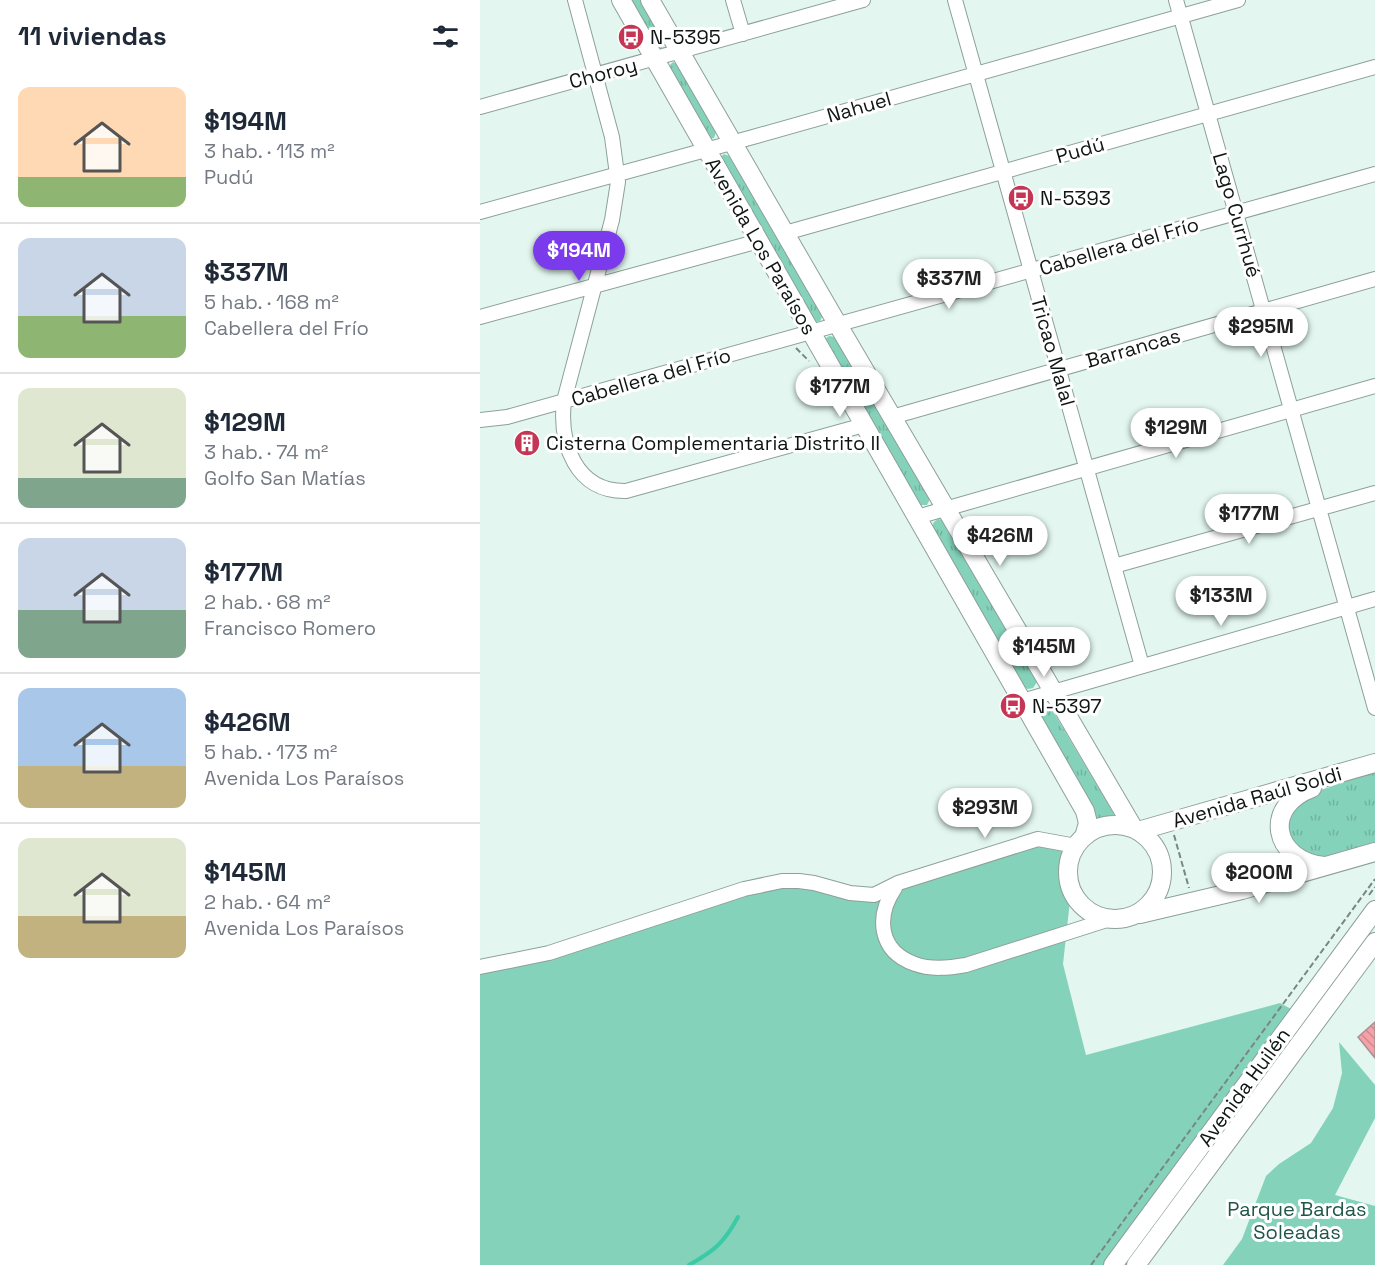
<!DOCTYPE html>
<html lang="es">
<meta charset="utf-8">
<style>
:root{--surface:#fff;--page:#f6f6f7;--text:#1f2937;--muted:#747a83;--line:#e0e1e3;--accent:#7c3aed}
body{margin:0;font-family:"Space Grotesk",sans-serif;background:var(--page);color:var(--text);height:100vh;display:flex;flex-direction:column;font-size:22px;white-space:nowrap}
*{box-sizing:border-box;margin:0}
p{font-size:20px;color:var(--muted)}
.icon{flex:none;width:33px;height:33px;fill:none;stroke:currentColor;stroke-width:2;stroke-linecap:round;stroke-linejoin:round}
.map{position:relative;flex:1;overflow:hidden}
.details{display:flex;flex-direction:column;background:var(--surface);width:480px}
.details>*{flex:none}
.price{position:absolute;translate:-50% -51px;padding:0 14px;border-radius:21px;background:#fff;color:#222;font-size:20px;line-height:39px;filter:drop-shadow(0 2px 3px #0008)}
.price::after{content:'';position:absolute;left:50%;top:36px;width:18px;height:14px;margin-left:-9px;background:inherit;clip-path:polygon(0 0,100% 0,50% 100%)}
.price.active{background:var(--accent);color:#fff}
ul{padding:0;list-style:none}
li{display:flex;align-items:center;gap:18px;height:150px;padding:0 18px}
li+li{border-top:2px solid var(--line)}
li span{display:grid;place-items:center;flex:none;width:168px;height:120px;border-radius:12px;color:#555}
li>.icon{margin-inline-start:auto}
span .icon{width:72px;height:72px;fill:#fffc;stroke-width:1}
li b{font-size:26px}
h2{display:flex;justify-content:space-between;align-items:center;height:72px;padding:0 18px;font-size:26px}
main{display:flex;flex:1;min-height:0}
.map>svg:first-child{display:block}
</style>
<main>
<section class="details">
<h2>11 viviendas<svg class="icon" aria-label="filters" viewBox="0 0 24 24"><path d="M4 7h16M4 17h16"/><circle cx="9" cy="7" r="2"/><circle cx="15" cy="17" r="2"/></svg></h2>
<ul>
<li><span style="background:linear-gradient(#ffd9b3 75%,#8fb573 0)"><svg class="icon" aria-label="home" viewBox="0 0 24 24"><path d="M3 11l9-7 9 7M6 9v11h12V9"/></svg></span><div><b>$194M</b><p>3 hab. · 113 m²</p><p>Pudú</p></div></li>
<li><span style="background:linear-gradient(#c9d6e8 65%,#8fb573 0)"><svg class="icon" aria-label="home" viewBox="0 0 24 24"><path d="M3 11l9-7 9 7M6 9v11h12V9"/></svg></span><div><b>$337M</b><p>5 hab. · 168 m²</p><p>Cabellera del Frío</p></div></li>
<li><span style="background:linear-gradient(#dfe7d0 75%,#7fa58c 0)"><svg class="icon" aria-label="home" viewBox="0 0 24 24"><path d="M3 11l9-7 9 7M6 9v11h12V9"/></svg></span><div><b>$129M</b><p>3 hab. · 74 m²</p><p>Golfo San Matías</p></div></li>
<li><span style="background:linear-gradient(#c9d6e8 60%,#7fa58c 0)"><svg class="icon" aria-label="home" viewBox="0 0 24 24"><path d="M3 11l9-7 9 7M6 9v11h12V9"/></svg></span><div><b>$177M</b><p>2 hab. · 68 m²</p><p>Francisco Romero</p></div></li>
<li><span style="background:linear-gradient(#a9c7e8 65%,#c2b280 0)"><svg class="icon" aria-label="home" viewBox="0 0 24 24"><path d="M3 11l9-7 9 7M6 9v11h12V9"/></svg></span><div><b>$426M</b><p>5 hab. · 173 m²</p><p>Avenida Los Paraísos</p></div></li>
<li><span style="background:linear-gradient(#dfe7d0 65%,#c2b280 0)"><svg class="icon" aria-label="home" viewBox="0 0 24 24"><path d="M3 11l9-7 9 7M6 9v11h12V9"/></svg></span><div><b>$145M</b><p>2 hab. · 64 m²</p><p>Avenida Los Paraísos</p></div></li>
</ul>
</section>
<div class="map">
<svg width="895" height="1265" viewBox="0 0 895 1265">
<defs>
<pattern id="grass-tufts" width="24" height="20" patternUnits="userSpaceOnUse" patternTransform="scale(1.5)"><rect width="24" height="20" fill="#84d2ba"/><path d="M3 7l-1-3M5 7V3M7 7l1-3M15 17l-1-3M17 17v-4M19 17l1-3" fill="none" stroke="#71b39f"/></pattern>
<pattern id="building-back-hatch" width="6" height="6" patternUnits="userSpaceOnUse" patternTransform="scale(1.5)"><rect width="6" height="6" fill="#f6a0a8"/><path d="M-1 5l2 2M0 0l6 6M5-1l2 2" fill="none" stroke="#d28990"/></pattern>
</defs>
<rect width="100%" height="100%" fill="#e3f7f0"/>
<!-- grass -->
<path fill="url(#grass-tufts)" d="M151,0h10l25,45 -5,3 -4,-2z
M193,62l5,3 38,67 -2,6 -4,1 -41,-73z
M244,154l5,2 92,154 1,7 -2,4 -5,1 -95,-164z
M349,336l6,1 95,162 -3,6h-7l-95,-166z
M458,519l5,1 94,162 -4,6 -5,1 -5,-2 -91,-161 2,-4z
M565,704l6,4 63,106 -1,4 -18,6 -59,-114 4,-5z
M895,769v75l-56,17 -22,-6 -13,-34 27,-28 19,-6 15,-9z"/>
<!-- park -->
<path fill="#84d2ba" d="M558,839l38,7 -13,118 23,91 194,-52 13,7 -188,255h-625v-298l302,-86 80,14z
M859,1042l36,43v33l-40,77 40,11v59h-152l19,-26 24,-63 13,-12 32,-21 22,-35 9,-35z"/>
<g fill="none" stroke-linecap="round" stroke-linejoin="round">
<!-- stream -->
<path stroke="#3cc9a6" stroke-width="4" d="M209,1265c25,-14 35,-22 49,-48"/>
</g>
<!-- building -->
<path fill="url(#building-back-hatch)" stroke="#a69394" stroke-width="1.5" d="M37 444a10 10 0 1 1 20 0a10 10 0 1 1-20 0Z
M895,1022v36l-17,-21z"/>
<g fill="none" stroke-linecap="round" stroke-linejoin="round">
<defs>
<path id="minor" d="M95,0l37,137 6,45 -6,38 -48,181c-5,43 12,91 62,90l238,-66
M253,0l10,34
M475,0l187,666
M696,0l199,708
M0,107l383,-107
M0,212l273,-75 485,-137
M305,233l590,-166
M0,317l279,-76
M412,417l483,-138
M0,420l27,-3 868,-243
M437,517l458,-131
M634,566l261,-73
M542,701l353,-102
M415,888c-19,28 -17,63 20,76 16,6 34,4 51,1l144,-46
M0,967l69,-14 195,-64 38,-8h17l15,2 36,10 24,2 24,-12 140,-44 38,7"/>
<path id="secondary" d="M141,0l464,811 3,12 -4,14
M170,0l188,325 296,504
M832,788c-49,18 -40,72 12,78
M588 872a47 47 0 1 1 94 0a47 47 0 1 1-94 0Z
M658,831l237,-68
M660,914l102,-24 133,-38
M633,1265l262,-355
M656,1265l239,-323"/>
</defs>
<!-- minor casing -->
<use href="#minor" stroke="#8da099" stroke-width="16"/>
<!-- secondary casing -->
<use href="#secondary" stroke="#8da099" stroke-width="20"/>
<!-- path -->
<path stroke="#798682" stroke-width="2" stroke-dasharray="6 3" stroke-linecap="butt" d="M316,348l13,13
M694,835l15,53
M889,895l6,-8
M611,1265l284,-386"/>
<!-- minor -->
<use href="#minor" stroke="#fff" stroke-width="14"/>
<!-- secondary -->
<use href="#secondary" stroke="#fff" stroke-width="18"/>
</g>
<!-- icons -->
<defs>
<symbol id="bus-disc" viewBox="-11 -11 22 22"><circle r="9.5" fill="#c53554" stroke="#fff"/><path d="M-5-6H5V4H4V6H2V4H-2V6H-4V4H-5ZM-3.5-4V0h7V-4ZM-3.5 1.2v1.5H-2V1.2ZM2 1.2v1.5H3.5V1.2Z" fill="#fff"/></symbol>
<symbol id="building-disc" viewBox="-11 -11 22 22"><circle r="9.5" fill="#c53554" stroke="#fff"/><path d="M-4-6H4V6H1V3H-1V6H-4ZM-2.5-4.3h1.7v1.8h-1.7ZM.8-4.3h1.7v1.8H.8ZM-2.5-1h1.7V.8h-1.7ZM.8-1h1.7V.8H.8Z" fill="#fff"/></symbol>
</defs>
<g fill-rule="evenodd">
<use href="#bus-disc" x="136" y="22" width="30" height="30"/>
<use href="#bus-disc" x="526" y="183" width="30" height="30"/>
<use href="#building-disc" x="32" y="428" width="30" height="30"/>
<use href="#bus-disc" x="518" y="691" width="30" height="30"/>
</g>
<g text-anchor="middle" stroke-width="6" stroke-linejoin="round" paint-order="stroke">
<!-- poi labels -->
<g font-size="20" fill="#0e1513" stroke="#fff" text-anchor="start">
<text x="170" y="44">N-5395</text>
<text x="560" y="205">N-5393</text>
<text x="66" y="450">Cisterna Complementaria Distrito II</text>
<text x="552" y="713">N-5397</text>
</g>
<!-- street labels -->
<g font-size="20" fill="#0e1513" stroke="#fff">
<text transform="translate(123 73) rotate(-15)" y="7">Choroy</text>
<text transform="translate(379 107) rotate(-16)" y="7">Nahuel</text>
<text transform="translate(600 150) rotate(-16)" y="7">Pudú</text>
<text transform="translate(757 215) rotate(74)" y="7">Lago Currhué</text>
<text transform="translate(281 246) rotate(60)" y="7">Avenida Los Paraísos</text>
<text transform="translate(639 246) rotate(-16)" y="7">Cabellera del Frío</text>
<text transform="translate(653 348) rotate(-16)" y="7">Barrancas</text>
<text transform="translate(573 351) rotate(74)" y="7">Tricao Malal</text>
<text transform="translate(171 377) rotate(-16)" y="7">Cabellera del Frío</text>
<text transform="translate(777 797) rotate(-16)" y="7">Avenida Raúl Soldi</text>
<text transform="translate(764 1087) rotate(-54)" y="7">Avenida Huilén</text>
</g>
<!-- park labels -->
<g font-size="20" fill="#1f5647" stroke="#fff">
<text x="817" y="1216">Parque Bardas<tspan x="817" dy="23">Soleadas</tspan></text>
</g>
</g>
</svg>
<b class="price active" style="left:99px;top:282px">$194M</b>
<b class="price" style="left:469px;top:310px">$337M</b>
<b class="price" style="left:781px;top:358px">$295M</b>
<b class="price" style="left:360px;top:418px">$177M</b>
<b class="price" style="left:696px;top:459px">$129M</b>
<b class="price" style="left:769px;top:545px">$177M</b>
<b class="price" style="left:520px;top:567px">$426M</b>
<b class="price" style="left:741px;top:627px">$133M</b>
<b class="price" style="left:564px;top:678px">$145M</b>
<b class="price" style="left:505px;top:839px">$293M</b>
<b class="price" style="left:779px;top:904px">$200M</b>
</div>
</main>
